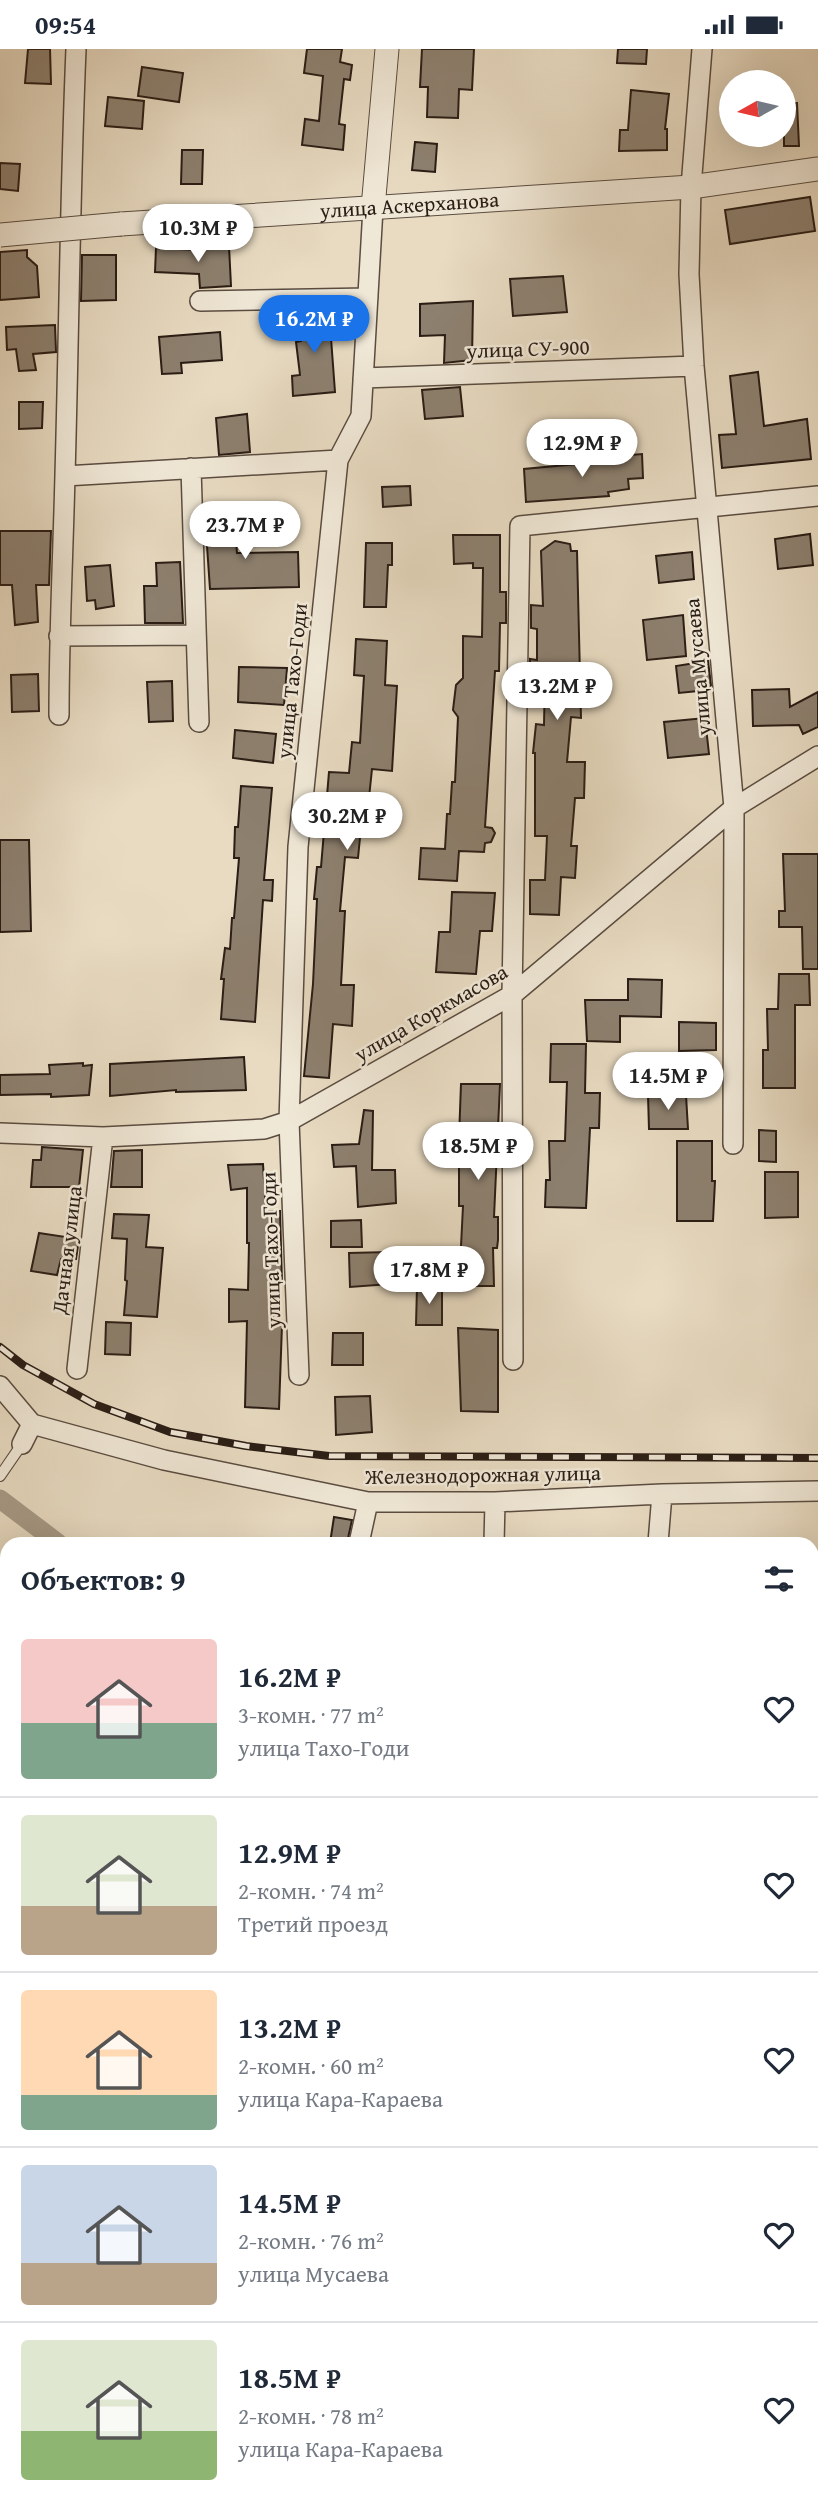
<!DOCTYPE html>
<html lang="ru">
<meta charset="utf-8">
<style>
:root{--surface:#fff;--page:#f2f2f3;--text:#1f2937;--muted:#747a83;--line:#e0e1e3;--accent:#1a73e8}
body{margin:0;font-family:"Gentium Book Plus",serif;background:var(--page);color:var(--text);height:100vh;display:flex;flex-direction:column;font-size:26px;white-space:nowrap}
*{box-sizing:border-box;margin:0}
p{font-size:23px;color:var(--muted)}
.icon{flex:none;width:38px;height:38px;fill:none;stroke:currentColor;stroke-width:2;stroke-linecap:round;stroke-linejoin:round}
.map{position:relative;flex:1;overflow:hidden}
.sheet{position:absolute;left:0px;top:1488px;width:819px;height:975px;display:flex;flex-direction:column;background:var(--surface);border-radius:21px 21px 0 0;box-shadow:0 7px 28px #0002}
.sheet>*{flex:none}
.needle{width:46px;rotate:262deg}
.fabs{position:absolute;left:719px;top:21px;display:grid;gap:14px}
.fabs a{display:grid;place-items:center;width:77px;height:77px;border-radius:50%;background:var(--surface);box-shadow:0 7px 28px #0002;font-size:35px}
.price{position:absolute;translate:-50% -60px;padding:0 16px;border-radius:24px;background:#fff;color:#222;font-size:23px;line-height:46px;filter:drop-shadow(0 2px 4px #0008)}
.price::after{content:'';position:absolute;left:50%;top:42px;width:21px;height:16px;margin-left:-10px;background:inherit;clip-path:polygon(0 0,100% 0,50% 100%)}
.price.on{background:var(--accent);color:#fff}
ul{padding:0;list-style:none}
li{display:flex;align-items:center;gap:21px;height:175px;padding:0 21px}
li+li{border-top:2px solid var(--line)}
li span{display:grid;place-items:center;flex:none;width:196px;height:140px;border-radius:7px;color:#555}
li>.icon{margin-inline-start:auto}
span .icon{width:84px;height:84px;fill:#fffc;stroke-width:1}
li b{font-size:30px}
h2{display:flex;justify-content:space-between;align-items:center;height:84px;padding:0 21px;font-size:30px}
.status{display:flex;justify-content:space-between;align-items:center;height:49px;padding:0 35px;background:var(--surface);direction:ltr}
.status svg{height:19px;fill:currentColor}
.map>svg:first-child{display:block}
</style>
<div class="status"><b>09:54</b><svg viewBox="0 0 49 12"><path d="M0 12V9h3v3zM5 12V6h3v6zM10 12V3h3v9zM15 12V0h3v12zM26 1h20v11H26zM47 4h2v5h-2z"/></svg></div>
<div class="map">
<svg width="818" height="2462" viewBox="0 0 818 2462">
<rect width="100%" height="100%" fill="#e8dbc2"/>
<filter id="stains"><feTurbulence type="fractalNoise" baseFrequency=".00286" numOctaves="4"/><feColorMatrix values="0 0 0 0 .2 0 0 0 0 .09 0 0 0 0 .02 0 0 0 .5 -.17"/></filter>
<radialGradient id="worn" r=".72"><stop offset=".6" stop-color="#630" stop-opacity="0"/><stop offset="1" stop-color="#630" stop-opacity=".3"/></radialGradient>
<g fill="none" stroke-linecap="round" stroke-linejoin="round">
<!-- canal -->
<path stroke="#a79a87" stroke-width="19" d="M0,1450l58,44
M812,1992l6,2"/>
</g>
<!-- building -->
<path fill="#8d806f" stroke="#2a1d15" stroke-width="2" d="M28,0h22l1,35 -26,-1z
M307,0h35l-2,13 12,3 -2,15 -6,-1 -5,45 6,1 -2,25 -41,-5 3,-26 14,2 4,-45 -19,-3z
M422,0h52l-2,41 -13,-1 -1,29 -31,-1 1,-30h-8z
M618,0h29l-1,15 -29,-1z
M142,18l41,6 -4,29 -41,-6z
M631,41l38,4 -4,35h2v21l-48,1 1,-21h8z
M108,48l36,4 -2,28 -37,-3z
M784,54h13l2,43h-15z
M415,93l22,2 -2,28 -23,-2z
M182,101h21l-1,34h-21z
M0,114l20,1 -2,27 -18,-2z
M810,148l5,34 -85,13 -5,-34z
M229,197l2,40 -31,2 -1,-14 -44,-2 1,-24 42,2v-3z
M27,201v7l10,9 2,31 -39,3v-48z
M82,206h34v45l-35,1z
M563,227l4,36 -54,4 -3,-37z
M473,252l-1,59 -28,3 1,-28 -25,1v-32z
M329,262l6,81 -42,4 -1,-20 8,-1 -4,-33 5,-1 -3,-29z
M55,276l1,27 -23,2 3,16 -17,1 -3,-22 -9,1 -1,-23z
M220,283l2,28 -41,3 1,10 -20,1 -3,-37z
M758,323l6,54 43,-7 4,40 -89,9 -3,-33 17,-1 -6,-58z
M460,338l3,29 -38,3 -3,-29z
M19,353h24l-1,26 -23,1z
M247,365l3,38 -31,3 -3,-37z
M642,405l1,24 -15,1 1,10 -21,3 1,4 -83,6 -2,-33 85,-8 -1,-4z
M410,437l1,19 -28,2 -1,-20z
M234,467l3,37 61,-1 1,35 -89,2 -5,-72z
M0,482h51l-2,54h-13l2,37 -23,3 -3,-40h-12z
M810,485l3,31 -35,4 -3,-30z
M453,486h47v57h6v31h-6l-1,48h-4l-10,156 7,1 3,5 -4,9 -6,1 -1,9 -25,-1 -2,30 -38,-2 2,-31 24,1 2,-35h3l2,-32h3l3,-65 -5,-7 3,-25 7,-7v-42l19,1 1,-69h-10v-5l-19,1z
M555,492l15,3 1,7h6l4,167 -10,-1 -4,45h18l-1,36h-9l-4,48h6l-2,32 -14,-1 -2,38 -29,-1v-34h15l2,-44h-12v-83h-2l3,-29 8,1 1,-49h-15v-17l7,1v-31l-6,-1v-23l12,1 -2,-55z
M366,494h26v22h-4l-2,42h-22z
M692,503l2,27 -35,4 -3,-27z
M180,513l3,61h-38l-1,-37h13l-1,-23z
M110,516l4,41 -18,3 -1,-9 -8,1 -2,-34z
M683,566l3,41 -39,4 -4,-40z
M356,590l31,2 -2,44 12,1 -5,85 -20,-2 -5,48h-5l-4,41 -13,-1 -5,54h5l-4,74h13l-2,41 -19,-2 -4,54 -25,-2 9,-92 4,-85h-3l3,-32h4l8,-95 20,1 3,-31 8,1 4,-67 -10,-1z
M708,612l3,24 -3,5 -29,3 -3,-27z
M239,618l48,1 -3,37 -46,-3z
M38,625l1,37 -27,1 -1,-37z
M172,632l1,40 -24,1 -2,-40z
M789,640l1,18 28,-15v35l-15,7 -4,-9 -46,1 -1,-36z
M705,669l4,36 -41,4 -4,-36z
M235,681l41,4 -3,29 -40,-5z
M241,737l31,2 -8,92h9l-1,21 -9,-1 -8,122 -34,-3 3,-40h-3l4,-31 5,1 2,-31h2l5,-60h-5l1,-31h3z
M0,791h29l2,91 -31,1z
M783,805h35v115h-15l-1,-42h-23v-16h6z
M452,843l43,1 -3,38h-12l-4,43 -40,-2 3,-40h11z
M779,925h30l1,31h-15v83h-32v-38h5l-1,-41h11z
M628,930l34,1 -1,37 -41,-1v26l-33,-1 -2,-41h43z
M679,973l37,1v27l-37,1z
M551,995h35l-1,49h15l-1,35h-9l-4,80 -41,-1 1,-27h4l-1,-39h16l2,-59h-17z
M244,1008l2,33 -70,2v-2l-66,6v-32z
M83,1014v3l9,-1 -3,30 -38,2v-3l-51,1v-20l50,-1 -1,-9z
M461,1035h39l-6,133h4v23l-1,8h-4l1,38h-35l4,-80h-4v-48h-4l1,-19 3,-1z
M648,1046h38l2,34h-39z
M364,1061l9,1 -1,59h23l1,33 -38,4 -2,-41 -22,1 -2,-22 27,-1z
M759,1081l17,1v31l-17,-1z
M677,1092h35v40h3l-2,40h-36z
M42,1098l41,3 -4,37h-48l2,-27h8z
M142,1101v37h-31l3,-36z
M263,1115l3,47h14l2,72h-8l-1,42h9l-3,84 -34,-2 2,-86 -18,1v-33l19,1 1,-47h-2v-55l-16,2 -3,-25z
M765,1123h33v45l-33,1z
M114,1165l35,1 -3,32 17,1 -6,69 -33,-2 3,-34 -2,-1 2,-41 -15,-1z
M361,1171l1,27h-31v-26z
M39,1184l40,6 -3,20h-15l-4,16 -26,-4z
M390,1203v32l-40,3 -1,-34z
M417,1238l25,1v37h-26z
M106,1273l25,1 -1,32 -25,-1z
M458,1279l40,2v82l-37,-1z
M333,1284h30v32h-31z
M370,1347l2,36 -36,3 -1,-38z
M334,1468l18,3 -5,23h-17z"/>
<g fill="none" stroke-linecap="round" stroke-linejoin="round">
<defs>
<path id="service" d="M0,1427l22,-32"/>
<path id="minor" d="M702,0l-11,138 -2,87 5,92 40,442 -1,336
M200,252l168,-3
M363,329l331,-12
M191,419l8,254
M65,427l273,-16
M59,587l137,-1
M59,666c0,-80 4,-159 6,-240 4,-142 5,-284 11,-426
M0,1084l103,4 161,-8 25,-8 223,-126 222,-187 84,-52
M513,1311l-1,-365 8,-469 298,-30
M77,1320l26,-232
M299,1326l-10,-254 9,-274 40,-387 23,-44 12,-208
M0,1337l32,38 -10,20
M32,1375l132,36 204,42h127l167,-8 156,-3
M359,1494l9,-41
M494,1494l1,-41
M658,1494l4,-49
M0,1522l7,5
M812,2055l6,3
M812,2112l6,3
M812,2302l6,-1
M215,2455l1,7"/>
<g id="tertiary">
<path d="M373,159l14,-159"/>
<path id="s1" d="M121,175l570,-37 127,-18"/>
</g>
</defs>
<!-- service casing -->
<use href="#service" stroke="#5a4c40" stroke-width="12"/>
<!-- minor casing -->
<use href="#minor" stroke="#5a4c40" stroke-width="22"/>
<!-- tertiary casing -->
<use href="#tertiary" stroke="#5a4c40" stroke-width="25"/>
<!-- service -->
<use href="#service" stroke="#f0e8d7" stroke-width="10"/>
<!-- minor -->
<use href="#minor" stroke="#f0e8d7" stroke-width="19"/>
<!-- tertiary -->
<use href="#tertiary" stroke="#f0e8d7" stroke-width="23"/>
<defs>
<path id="rail" d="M0,1298l23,18 71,39 76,28 76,14 83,10 489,2"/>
</defs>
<!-- rail casing -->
<use href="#rail" stroke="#2a1d15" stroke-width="8"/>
<!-- rail -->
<use href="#rail" stroke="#f0e8d7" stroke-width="5" stroke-dasharray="16" stroke-linecap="butt"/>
<defs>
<path id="tertiary-bridge" d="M0,186l121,-11"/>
</defs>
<!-- tertiary-bridge casing -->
<use href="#tertiary-bridge" stroke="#5a4c40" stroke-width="25" stroke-linecap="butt"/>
<!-- tertiary-bridge -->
<use href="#tertiary-bridge" stroke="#f0e8d7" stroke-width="23"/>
</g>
<g text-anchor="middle" stroke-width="5" stroke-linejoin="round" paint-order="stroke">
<!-- street labels -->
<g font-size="21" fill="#2a1d15" stroke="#f0e8d7">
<text dy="7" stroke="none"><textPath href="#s1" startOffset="289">улица Аскерханова</textPath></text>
<text transform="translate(528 300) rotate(-2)" y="7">улица СУ-900</text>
<text transform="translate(698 618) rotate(-95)" y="7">улица Мусаева</text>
<text transform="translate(292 632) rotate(-84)" y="7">улица Тахо-Годи</text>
<text transform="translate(431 964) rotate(-30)" y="7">улица Коркмасова</text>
<text transform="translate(67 1201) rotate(-83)" y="7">Дачная улица</text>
<text transform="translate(271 1201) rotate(-92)" y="7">улица Тахо-Годи</text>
<text transform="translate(483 1426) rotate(-1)" y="7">Железнодорожная улица</text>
</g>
</g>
<rect width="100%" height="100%" filter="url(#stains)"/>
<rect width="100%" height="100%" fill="url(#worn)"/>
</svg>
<div class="fabs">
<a><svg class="needle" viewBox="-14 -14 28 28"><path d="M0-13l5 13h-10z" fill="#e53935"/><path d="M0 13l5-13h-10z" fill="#747a83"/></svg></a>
</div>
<b class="price" style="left:198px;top:215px">10.3M ₽</b>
<b class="price on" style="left:314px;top:306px">16.2M ₽</b>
<b class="price" style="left:582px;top:430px">12.9M ₽</b>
<b class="price" style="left:245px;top:512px">23.7M ₽</b>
<b class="price" style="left:557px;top:673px">13.2M ₽</b>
<b class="price" style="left:347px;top:803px">30.2M ₽</b>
<b class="price" style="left:668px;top:1063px">14.5M ₽</b>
<b class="price" style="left:478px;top:1133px">18.5M ₽</b>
<b class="price" style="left:429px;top:1257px">17.8M ₽</b>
<section class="sheet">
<h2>Объектов: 9<svg class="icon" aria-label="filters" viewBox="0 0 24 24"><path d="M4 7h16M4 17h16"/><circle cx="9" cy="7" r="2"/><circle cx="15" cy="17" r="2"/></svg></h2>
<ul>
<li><span style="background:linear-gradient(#f6c9c9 60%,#7fa58c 0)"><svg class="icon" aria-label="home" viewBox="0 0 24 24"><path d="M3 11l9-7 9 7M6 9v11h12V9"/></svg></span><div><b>16.2M ₽</b><p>3-комн. · 77 m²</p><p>улица Тахо-Годи</p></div><svg class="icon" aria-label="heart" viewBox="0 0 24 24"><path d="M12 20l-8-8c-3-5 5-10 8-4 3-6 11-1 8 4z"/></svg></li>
<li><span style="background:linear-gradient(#dfe7d0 65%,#b9a48a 0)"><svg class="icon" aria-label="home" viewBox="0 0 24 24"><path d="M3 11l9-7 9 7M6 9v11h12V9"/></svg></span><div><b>12.9M ₽</b><p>2-комн. · 74 m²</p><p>Третий проезд</p></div><svg class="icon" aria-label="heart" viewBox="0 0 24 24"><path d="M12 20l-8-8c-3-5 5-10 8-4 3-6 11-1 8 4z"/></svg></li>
<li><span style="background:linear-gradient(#ffd9b3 75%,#7fa58c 0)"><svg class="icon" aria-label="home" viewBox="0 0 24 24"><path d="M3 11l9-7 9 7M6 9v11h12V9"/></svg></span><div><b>13.2M ₽</b><p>2-комн. · 60 m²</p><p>улица Кара-Караева</p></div><svg class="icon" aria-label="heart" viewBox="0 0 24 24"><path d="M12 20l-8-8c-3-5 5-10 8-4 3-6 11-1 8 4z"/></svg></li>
<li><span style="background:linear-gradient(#c9d6e8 70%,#b9a48a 0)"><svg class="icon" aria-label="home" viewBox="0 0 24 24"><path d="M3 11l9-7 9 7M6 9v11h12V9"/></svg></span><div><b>14.5M ₽</b><p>2-комн. · 76 m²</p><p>улица Мусаева</p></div><svg class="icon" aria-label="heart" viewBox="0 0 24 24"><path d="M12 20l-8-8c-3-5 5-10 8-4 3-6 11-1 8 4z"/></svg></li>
<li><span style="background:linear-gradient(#dfe7d0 65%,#8fb573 0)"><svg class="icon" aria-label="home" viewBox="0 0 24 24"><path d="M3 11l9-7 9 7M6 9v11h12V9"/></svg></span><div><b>18.5M ₽</b><p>2-комн. · 78 m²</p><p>улица Кара-Караева</p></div><svg class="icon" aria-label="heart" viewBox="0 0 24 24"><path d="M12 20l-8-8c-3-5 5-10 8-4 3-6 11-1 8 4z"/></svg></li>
</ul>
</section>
</div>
